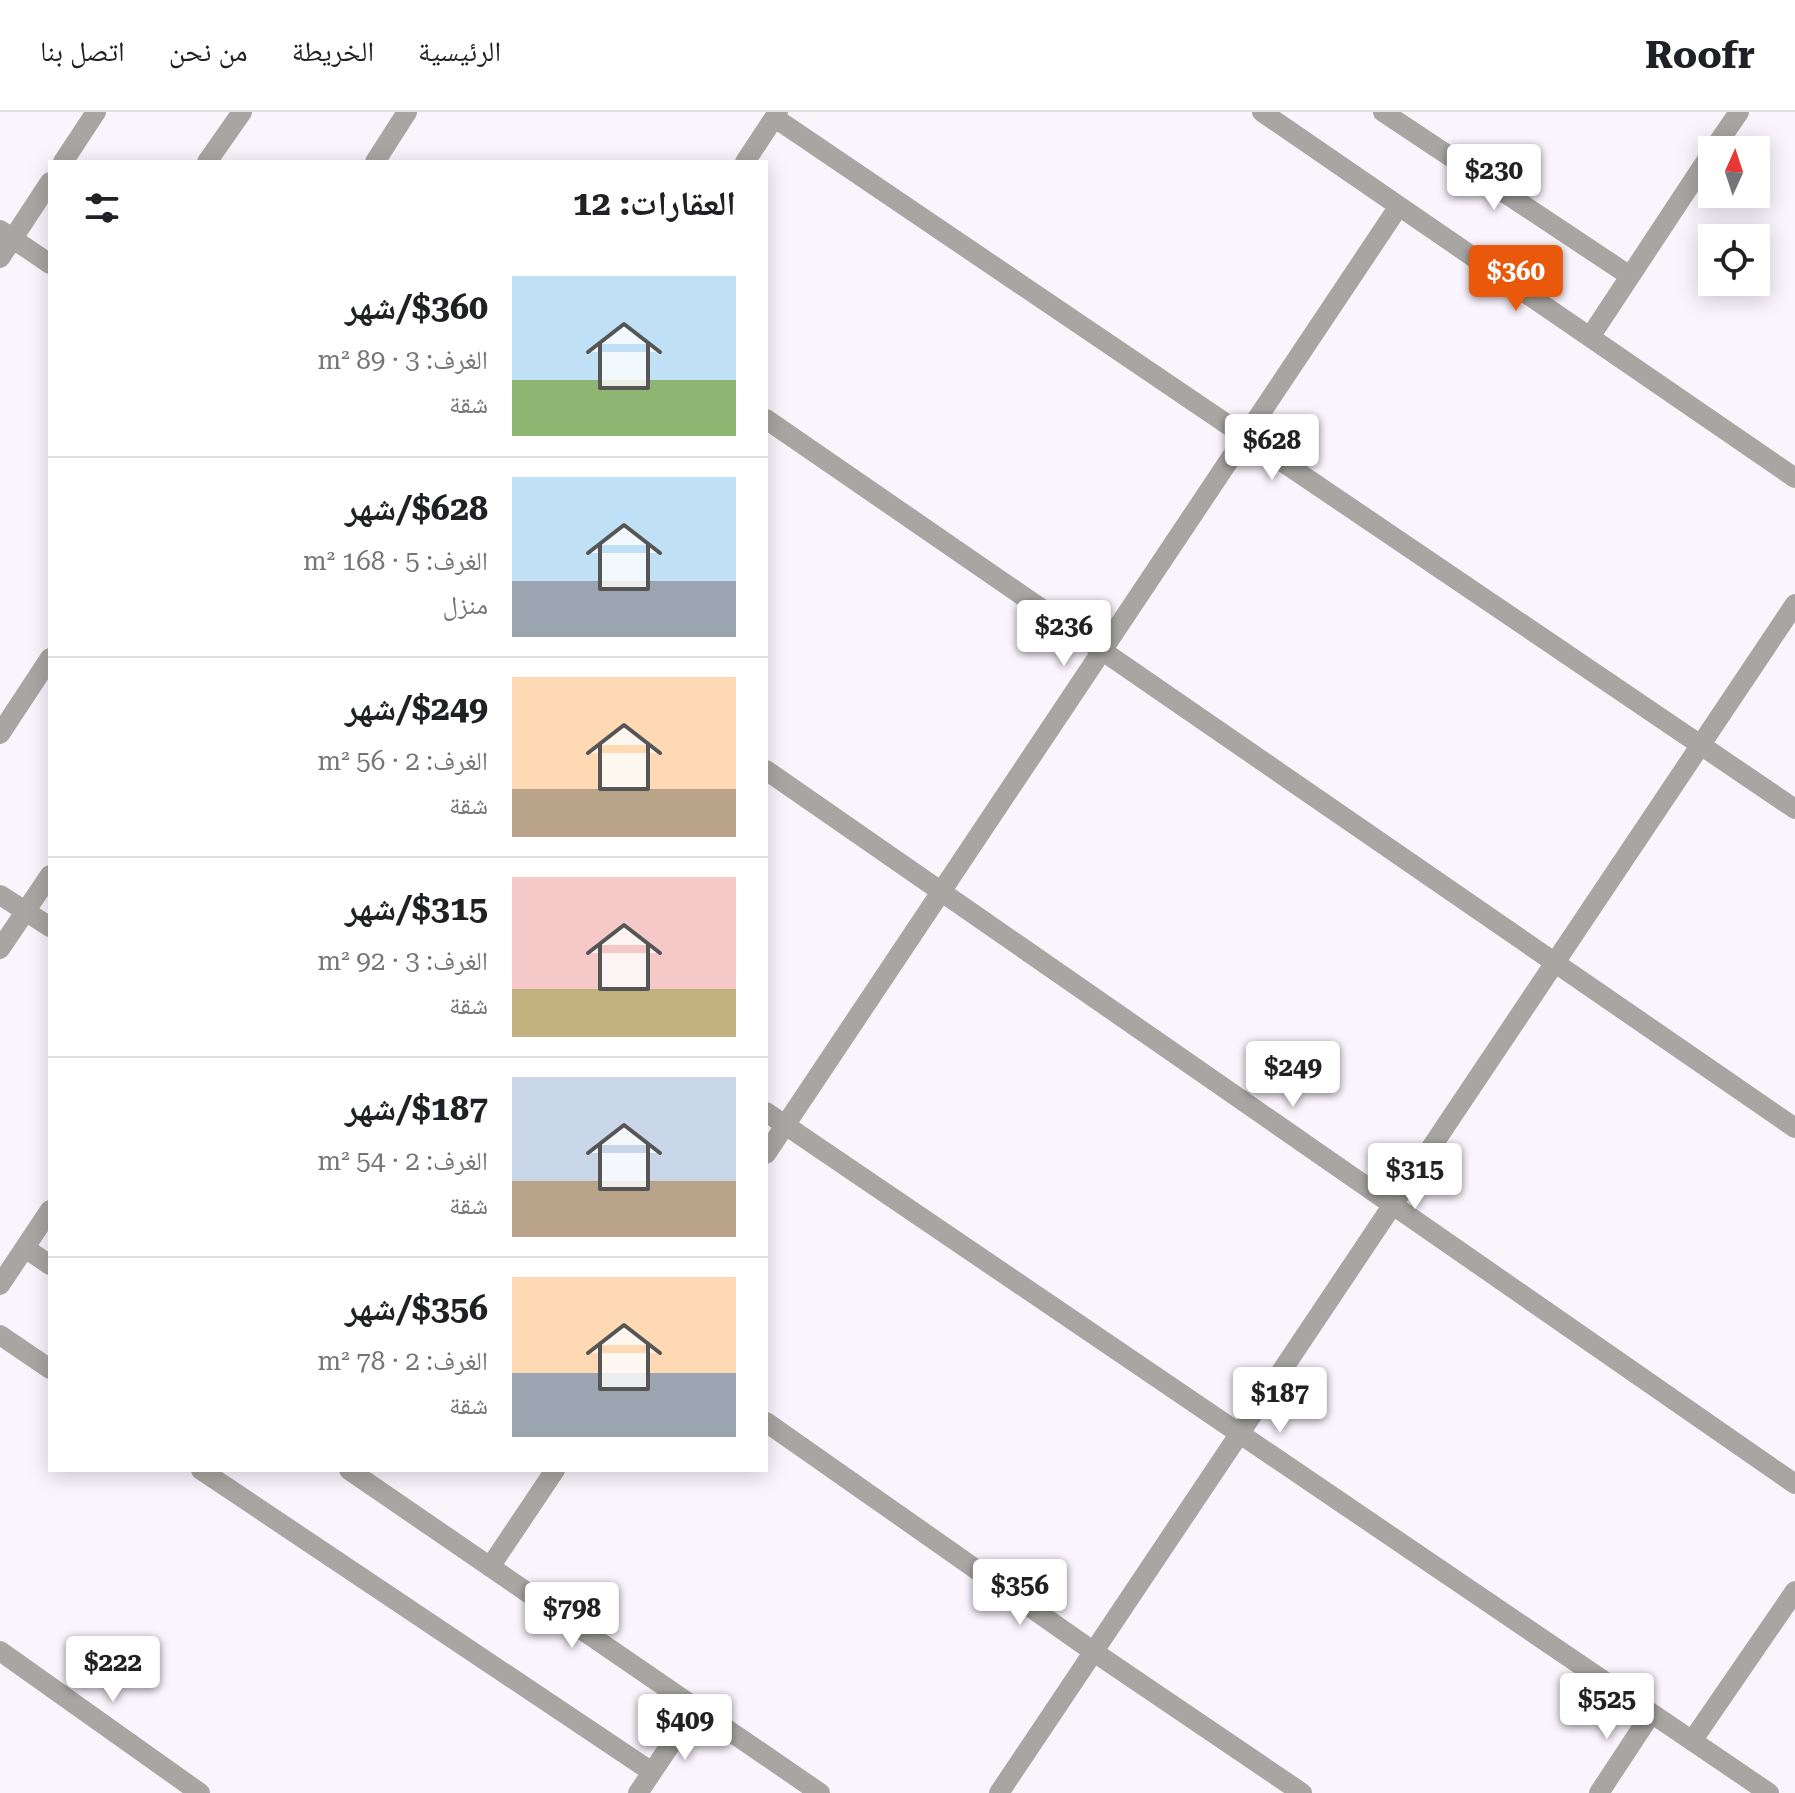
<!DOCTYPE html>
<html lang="ar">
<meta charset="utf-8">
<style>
:root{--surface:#fff;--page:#f2f2f2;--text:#202124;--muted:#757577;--line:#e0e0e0;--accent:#ea580c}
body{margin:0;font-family:"Roboto Serif","Noto Naskh Arabic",serif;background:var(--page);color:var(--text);direction:rtl;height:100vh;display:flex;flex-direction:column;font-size:30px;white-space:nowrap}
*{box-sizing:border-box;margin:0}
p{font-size:26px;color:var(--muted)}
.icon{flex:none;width:44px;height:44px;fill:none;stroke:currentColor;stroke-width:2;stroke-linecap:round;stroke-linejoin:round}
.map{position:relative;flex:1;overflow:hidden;direction:ltr}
.panel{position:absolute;left:48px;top:48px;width:720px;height:1312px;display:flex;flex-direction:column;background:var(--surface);border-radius:0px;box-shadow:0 4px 20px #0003;direction:rtl}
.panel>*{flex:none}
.needle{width:52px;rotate:3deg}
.fabs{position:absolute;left:1698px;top:24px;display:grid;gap:16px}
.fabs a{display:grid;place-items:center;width:72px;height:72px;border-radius:0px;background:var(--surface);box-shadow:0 4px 20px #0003;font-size:40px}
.price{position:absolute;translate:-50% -68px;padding:0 18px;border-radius:8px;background:#fff;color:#222;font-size:26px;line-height:52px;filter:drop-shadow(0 2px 4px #0008)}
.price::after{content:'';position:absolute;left:50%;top:48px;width:24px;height:18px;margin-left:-12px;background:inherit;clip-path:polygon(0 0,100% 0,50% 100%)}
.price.active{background:var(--accent);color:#fff}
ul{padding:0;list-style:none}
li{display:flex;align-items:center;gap:24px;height:200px;padding:0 32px}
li+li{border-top:2px solid var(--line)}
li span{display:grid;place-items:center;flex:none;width:224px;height:160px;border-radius:0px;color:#555}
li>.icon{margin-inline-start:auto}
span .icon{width:96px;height:96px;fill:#fffc;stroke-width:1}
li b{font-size:34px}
h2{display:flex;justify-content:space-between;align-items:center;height:96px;padding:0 32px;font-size:34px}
header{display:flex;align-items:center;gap:48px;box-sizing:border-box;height:112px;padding:0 40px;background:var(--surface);border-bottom:2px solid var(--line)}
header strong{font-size:38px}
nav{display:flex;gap:44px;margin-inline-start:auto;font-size:28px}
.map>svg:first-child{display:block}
</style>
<header>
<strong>Roofr</strong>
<nav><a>الرئيسية</a><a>الخريطة</a><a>من نحن</a><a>اتصل بنا</a></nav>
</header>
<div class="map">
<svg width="1795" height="1681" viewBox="0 0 1795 1681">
<rect width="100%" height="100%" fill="#faf4fd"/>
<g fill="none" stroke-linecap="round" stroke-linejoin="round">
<!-- minor -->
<path stroke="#a7a6a2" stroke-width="20" d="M1262,0l533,366
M1383,0l247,164
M775,6l1020,691
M1713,38l26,-38
M63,50l33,-50
M207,50l35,-50
M375,50l32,-50
M745,50l33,-50
M0,118l50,34
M0,146l50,-76
M1590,225l122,-185
M766,307l1029,709
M0,622l50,-76
M766,658l1029,714
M0,783l50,32
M0,837l50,-74
M766,1000l1003,681
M766,1042l633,-948
M25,1136l25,17
M0,1173l50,-75
M0,1223l50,34
M766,1310l328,230 208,141
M201,1358l451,302
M349,1358l471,323
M490,1455l65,-97
M0,1539l200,142
M1692,1629l103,-150
M638,1681l58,-86
M999,1681l796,-1189
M1599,1681l52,-79"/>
</g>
</svg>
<div class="fabs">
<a><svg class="needle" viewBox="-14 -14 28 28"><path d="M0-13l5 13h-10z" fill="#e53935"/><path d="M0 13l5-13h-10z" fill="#757577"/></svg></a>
<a><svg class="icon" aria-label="locate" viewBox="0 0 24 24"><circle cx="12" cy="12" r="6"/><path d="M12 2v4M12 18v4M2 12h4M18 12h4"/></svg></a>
</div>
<b class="price" style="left:1494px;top:100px">$230</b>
<b class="price active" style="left:1516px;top:201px">$360</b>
<b class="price" style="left:1272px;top:370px">$628</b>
<b class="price" style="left:1064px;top:556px">$236</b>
<b class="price" style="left:1293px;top:997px">$249</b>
<b class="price" style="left:1415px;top:1099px">$315</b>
<b class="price" style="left:1280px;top:1323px">$187</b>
<b class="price" style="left:1020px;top:1515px">$356</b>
<b class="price" style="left:572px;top:1538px">$798</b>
<b class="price" style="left:113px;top:1592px">$222</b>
<b class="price" style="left:1607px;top:1629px">$525</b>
<b class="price" style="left:685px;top:1650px">$409</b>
<section class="panel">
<h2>العقارات: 12<svg class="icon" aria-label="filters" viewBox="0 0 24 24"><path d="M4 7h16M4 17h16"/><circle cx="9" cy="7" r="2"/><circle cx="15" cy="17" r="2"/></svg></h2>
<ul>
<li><span style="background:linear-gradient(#bfe0f5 65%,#8fb573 0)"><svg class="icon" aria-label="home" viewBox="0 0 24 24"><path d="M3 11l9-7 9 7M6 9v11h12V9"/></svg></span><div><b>$360/شهر</b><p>الغرف: 3 · 89 m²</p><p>شقة</p></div></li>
<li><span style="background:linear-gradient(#bfe0f5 65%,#9aa5b1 0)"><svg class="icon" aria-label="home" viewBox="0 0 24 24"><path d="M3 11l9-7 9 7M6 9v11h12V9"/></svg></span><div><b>$628/شهر</b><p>الغرف: 5 · 168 m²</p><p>منزل</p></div></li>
<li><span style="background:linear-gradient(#ffd9b3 70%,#b9a48a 0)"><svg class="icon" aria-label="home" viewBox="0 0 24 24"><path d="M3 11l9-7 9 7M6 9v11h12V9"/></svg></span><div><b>$249/شهر</b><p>الغرف: 2 · 56 m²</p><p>شقة</p></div></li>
<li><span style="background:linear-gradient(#f6c9c9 70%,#c2b280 0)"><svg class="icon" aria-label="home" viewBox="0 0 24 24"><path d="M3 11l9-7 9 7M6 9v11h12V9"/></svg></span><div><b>$315/شهر</b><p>الغرف: 3 · 92 m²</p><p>شقة</p></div></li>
<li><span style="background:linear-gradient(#c9d6e8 65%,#b9a48a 0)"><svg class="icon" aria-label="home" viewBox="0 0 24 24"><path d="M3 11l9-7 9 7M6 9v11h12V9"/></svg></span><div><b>$187/شهر</b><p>الغرف: 2 · 54 m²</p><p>شقة</p></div></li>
<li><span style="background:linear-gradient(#ffd9b3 60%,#9aa5b1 0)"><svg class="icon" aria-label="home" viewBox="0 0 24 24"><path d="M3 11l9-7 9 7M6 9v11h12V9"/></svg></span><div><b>$356/شهر</b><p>الغرف: 2 · 78 m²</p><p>شقة</p></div></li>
</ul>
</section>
</div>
